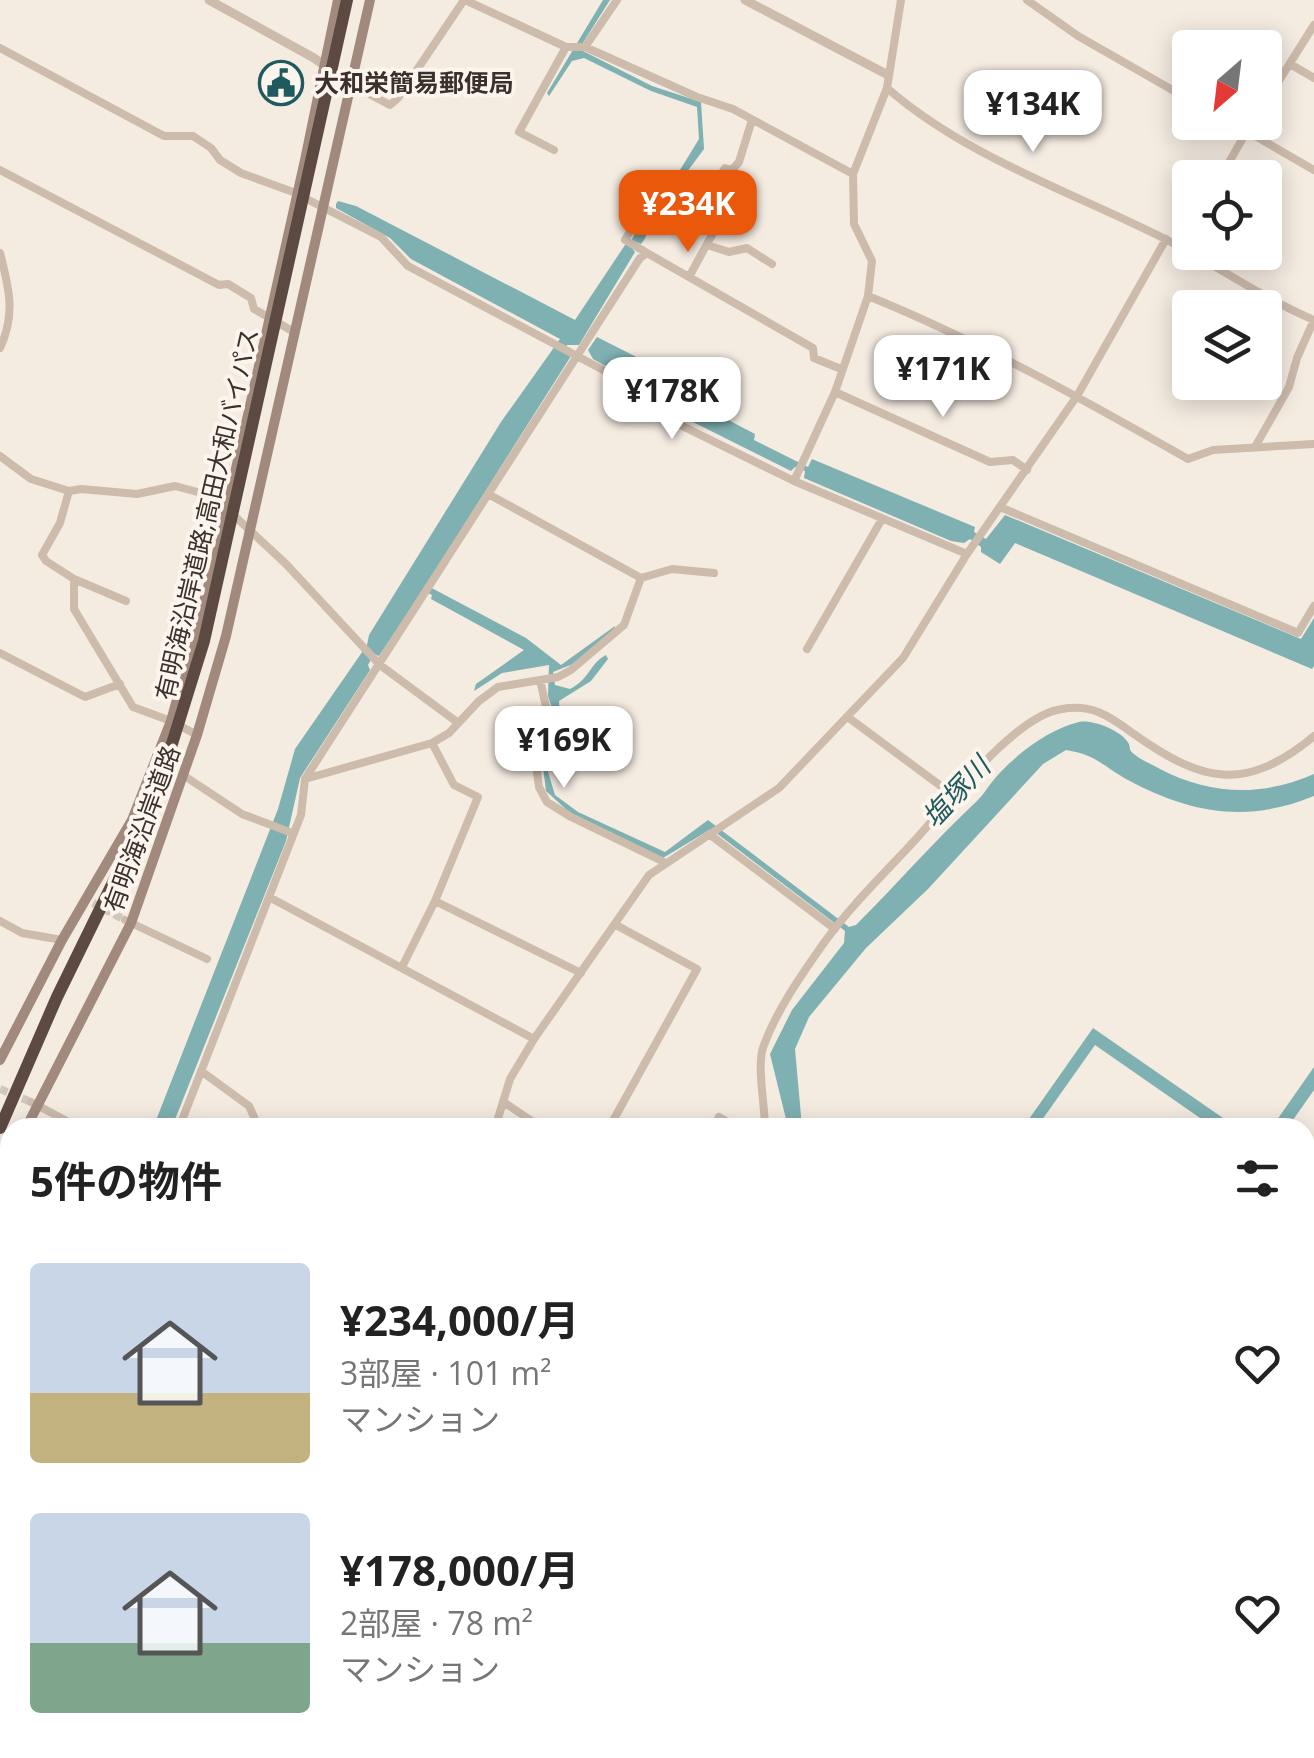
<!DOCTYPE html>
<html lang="ja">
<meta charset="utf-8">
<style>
:root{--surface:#fff;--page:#f6f6f6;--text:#222;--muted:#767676;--accent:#ea580c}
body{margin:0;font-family:"Open Sans","Noto Sans JP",sans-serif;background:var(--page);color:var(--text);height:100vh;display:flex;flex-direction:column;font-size:38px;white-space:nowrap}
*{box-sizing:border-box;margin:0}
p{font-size:32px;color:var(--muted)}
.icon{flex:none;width:55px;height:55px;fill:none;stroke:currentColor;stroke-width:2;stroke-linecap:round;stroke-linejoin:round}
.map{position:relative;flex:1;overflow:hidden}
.panel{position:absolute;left:0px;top:1118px;width:1315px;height:642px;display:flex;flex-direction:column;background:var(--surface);border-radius:30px 30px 0 0;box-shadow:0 5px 25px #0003}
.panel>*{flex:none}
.needle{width:65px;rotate:208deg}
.controls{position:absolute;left:1172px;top:30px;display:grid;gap:20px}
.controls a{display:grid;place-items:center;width:110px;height:110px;border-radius:10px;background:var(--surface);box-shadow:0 5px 25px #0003;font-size:50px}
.price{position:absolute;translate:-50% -85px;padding:0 22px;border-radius:20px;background:#fff;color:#222;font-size:32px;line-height:65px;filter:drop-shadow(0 2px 5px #0008)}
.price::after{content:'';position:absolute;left:50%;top:60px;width:30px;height:22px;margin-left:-15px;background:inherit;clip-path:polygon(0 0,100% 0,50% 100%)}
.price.on{background:var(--accent);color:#fff}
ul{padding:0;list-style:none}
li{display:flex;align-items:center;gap:30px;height:250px;padding:0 30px}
li span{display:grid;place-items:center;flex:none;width:280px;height:200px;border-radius:10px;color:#555}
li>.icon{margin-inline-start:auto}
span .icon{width:120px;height:120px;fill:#fffc;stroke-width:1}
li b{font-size:42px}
h2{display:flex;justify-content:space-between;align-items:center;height:120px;padding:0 30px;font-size:42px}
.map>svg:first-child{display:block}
</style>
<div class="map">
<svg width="1314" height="1758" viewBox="0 0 1314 1758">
<rect width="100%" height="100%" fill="#f4ebe1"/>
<!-- water -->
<path fill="#7fb0b2" d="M603,0h7l-31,49 73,37 49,16 3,47 -29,39 -5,1 -26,51 -3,4 -7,-3 -3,6 4,5 -56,93h-12l-2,5 6,6 -145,229 100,53 35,27 54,-39 -1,4 -41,34 -20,8 2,13 15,4c21,-11 19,-25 36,-34l2,4 -17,22 -32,20 1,17 -14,47 9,30 23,17 87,40 43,-32 141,107 7,-2c41,-41 80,-86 122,-125 6,-6 9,-12 14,-18 20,-25 56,-53 87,-60 13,-3 40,8 48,19 6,8 -1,6 7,13 6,6 18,10 26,15 50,26 102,28 154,5v22c-68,28 -124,17 -186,-16 -27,-15 -31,-25 -62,-30l-23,14 -115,125 -62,59 -57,69 -14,32 7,78h-17l1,-8 -16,-65 22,-44 52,-67 1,-12 -134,-102 -48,29 -94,-46 -23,-21 -3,-24 13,-47 -8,-24 1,-31 -47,8 -28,18 2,-7 48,-34 -93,-51 1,-4 -9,-5 -44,66 -5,-2 -6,11 2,5 -70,108 -14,63 -114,286 -19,1 125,-319 17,-60 72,-104 2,-10 132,-213 59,-83 -149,-80 -21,-21 -54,-30v-4l2,-3 18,5 219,114 50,-75h4l10,-20 11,-6 49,-80 -2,-32 -46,-16 -67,-33 -12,3 -23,35 -2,-3z
M597,337l77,39 -5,13 86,45 -1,6 54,27 4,-8 163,68 -1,5 12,7 19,-24 296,124 13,-21v48l-2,3 -297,-126 -15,21 -19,-12v-5l-11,-8 -6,4 -13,-2 -147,-63 1,-7 -10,-4 -4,4 -122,-61 -10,-14 -66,-37 -5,-9z
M1093,1028l143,99h-23l-118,-82 -58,82h-8v-8z
M1314,1067v23l-26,37h-16z"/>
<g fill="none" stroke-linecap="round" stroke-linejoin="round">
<!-- minor-tunnel -->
<path stroke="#cfc6bd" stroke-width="8" stroke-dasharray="8 4" stroke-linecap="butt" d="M93,903l32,17
M0,1089l31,13"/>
<!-- minor -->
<path stroke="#cdbbac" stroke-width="8" d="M465,0l101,47h19l112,50 36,12 120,65
M1027,0l51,36 112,64
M585,47l32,-47
M0,48l164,88h29l18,12 9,12 21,13 52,19 88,45 27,29 244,130 16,23 126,62 173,73
M1290,64l24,14
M350,84l40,21 8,-7 66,-98
M887,88c79,69 185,104 278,151 50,25 97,59 149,81
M1265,103l49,-78
M1231,122l83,48
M554,150l-35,-18 47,-85
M0,170l219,115 9,-1 23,14 3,11 40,23
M1220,178l32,-56
M639,216l-14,24 22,13
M707,245l22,7 18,-4 25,16
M1179,246l11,-18
M0,253c9,35 16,61 0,95
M689,277l24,-44 -19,-13 31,-52 7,2 7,-8 13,-42
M868,296c111,45 216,104 320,163l25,-9 101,-6
M835,392l155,70 23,-2 14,10
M1255,447l34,-60 8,-29 17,-38
M0,456l31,23 38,12 12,-2 56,5 38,-8 38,10 73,68 94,101 77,57
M794,481l41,-89 33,-96 4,-35 -18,-37 -1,-50 34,-86 14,-88
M69,491l-9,32 -18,32 4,6 28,18v30l59,98 38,14 26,14
M490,495l151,83
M1000,507l298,126 16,-27
M74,579l52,22
M807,649l75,-130
M0,653l85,44 35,-13
M540,680l10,44 -13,49 2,14 8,15 24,15 93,45
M849,718l104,77
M183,775l59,39 50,19
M305,779l127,-36 17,-10 30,-32 19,-14 60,-10 13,-7 53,-45 17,-47 31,-9 42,4
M709,834l126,95
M269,897l265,142
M435,901l146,72
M125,920l82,39
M0,921l22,12 40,7
M402,967l33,-66 43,-104 -24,-12 -22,-42
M201,1071l48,35 10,22
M31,1102l49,26
M505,1103l37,25
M179,1128l122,-313 4,-36 335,-521 7,-5 166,95 1,10 27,11
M495,1128l15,-49 24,-40 115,-164 130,-87 124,-130 64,-104 110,-158 89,-157
M609,1128l88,-159 -81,-44
M713,1128l6,-11 19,11
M765,1128c0,-23 -9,-65 -1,-83 13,-35 36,-68 57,-98 28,-40 63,-73 96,-109 31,-34 98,-123 145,-129 29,-5 46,6 69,23 70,50 113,62 183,4
M1305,1438l9,9
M0,1671l10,5
M0,1711l10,-19
M137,1750l13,8
M436,1750l6,8
M76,1758l5,-8
M416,1758l4,-8
M485,1758l4,-8
M535,1758l2,-8
M678,1758l1,-8
M793,1758l5,-8"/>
<!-- tertiary -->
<path stroke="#cdbbac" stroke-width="9" d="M209,0l105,58 36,26
M745,0l143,75
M0,1385l10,6
M727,1750l40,8"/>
<!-- secondary -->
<path stroke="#a18a7d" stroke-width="10" d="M0,1060l62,-120 70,-120 39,-99 45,-163 89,-398 33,-160
M26,1128l105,-205 66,-188 29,-99 144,-636
M0,1172l10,-17"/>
<!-- motorway -->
<path stroke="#5c4a42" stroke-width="12" d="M0,1128l57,-131 69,-141"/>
<!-- motorway-bridge -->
<path stroke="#5c4a42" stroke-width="12" d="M126,856l45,-109 33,-106 143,-641"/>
</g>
<!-- icons -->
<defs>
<symbol id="civic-ring" viewBox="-11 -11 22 22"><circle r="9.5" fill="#fbf5ee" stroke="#1f5a5e" stroke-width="1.5"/><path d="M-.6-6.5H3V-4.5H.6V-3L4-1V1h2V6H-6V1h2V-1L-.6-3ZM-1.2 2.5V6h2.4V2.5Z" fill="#1f5a5e"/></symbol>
</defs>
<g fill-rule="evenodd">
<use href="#civic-ring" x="256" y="58" width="50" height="50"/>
</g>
<g text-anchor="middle" stroke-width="8" stroke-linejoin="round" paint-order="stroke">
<!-- poi labels -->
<g font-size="25" font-weight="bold" fill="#3b302b" stroke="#fbf5ee" text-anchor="start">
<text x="314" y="92">大和栄簡易郵便局</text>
</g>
<!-- street labels -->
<g font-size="25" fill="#3b302b" stroke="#fbf5ee">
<text transform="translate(207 514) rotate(-77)" y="9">有明海沿岸道路;高田大和バイパス</text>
<text transform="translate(142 829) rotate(-70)" y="9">有明海沿岸道路</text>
</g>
<!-- water labels -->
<g font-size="28" font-style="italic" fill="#1f5a5e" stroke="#fbf5ee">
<text transform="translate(956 792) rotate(-47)" y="10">塩塚川</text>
</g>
</g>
</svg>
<div class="controls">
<a><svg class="needle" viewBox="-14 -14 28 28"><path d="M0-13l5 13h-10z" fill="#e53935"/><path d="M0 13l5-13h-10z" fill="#767676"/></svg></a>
<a><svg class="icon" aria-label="locate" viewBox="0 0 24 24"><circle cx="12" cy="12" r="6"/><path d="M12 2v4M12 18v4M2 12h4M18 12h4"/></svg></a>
<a><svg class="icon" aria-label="layers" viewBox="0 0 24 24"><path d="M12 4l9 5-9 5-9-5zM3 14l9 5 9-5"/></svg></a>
</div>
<b class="price" style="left:1033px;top:155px">¥134K</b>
<b class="price on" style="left:688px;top:255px">¥234K</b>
<b class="price" style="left:943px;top:420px">¥171K</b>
<b class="price" style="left:672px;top:442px">¥178K</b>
<b class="price" style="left:564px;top:791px">¥169K</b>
<section class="panel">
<h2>5件の物件<svg class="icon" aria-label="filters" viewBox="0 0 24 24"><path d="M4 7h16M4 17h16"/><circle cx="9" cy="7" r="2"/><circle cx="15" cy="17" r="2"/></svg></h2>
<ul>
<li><span style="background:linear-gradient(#c9d6e8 65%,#c2b280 0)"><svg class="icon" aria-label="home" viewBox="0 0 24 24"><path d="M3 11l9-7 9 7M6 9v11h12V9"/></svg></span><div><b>¥234,000/月</b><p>3部屋 · 101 m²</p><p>マンション</p></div><svg class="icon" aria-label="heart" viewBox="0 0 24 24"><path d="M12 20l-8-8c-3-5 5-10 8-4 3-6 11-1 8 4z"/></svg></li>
<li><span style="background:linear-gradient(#c9d6e8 65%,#7fa58c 0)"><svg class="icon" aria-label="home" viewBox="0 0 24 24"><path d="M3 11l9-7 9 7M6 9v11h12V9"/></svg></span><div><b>¥178,000/月</b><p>2部屋 · 78 m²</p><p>マンション</p></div><svg class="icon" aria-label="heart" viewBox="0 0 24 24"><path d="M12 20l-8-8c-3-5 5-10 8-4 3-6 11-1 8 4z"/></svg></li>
</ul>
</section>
</div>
